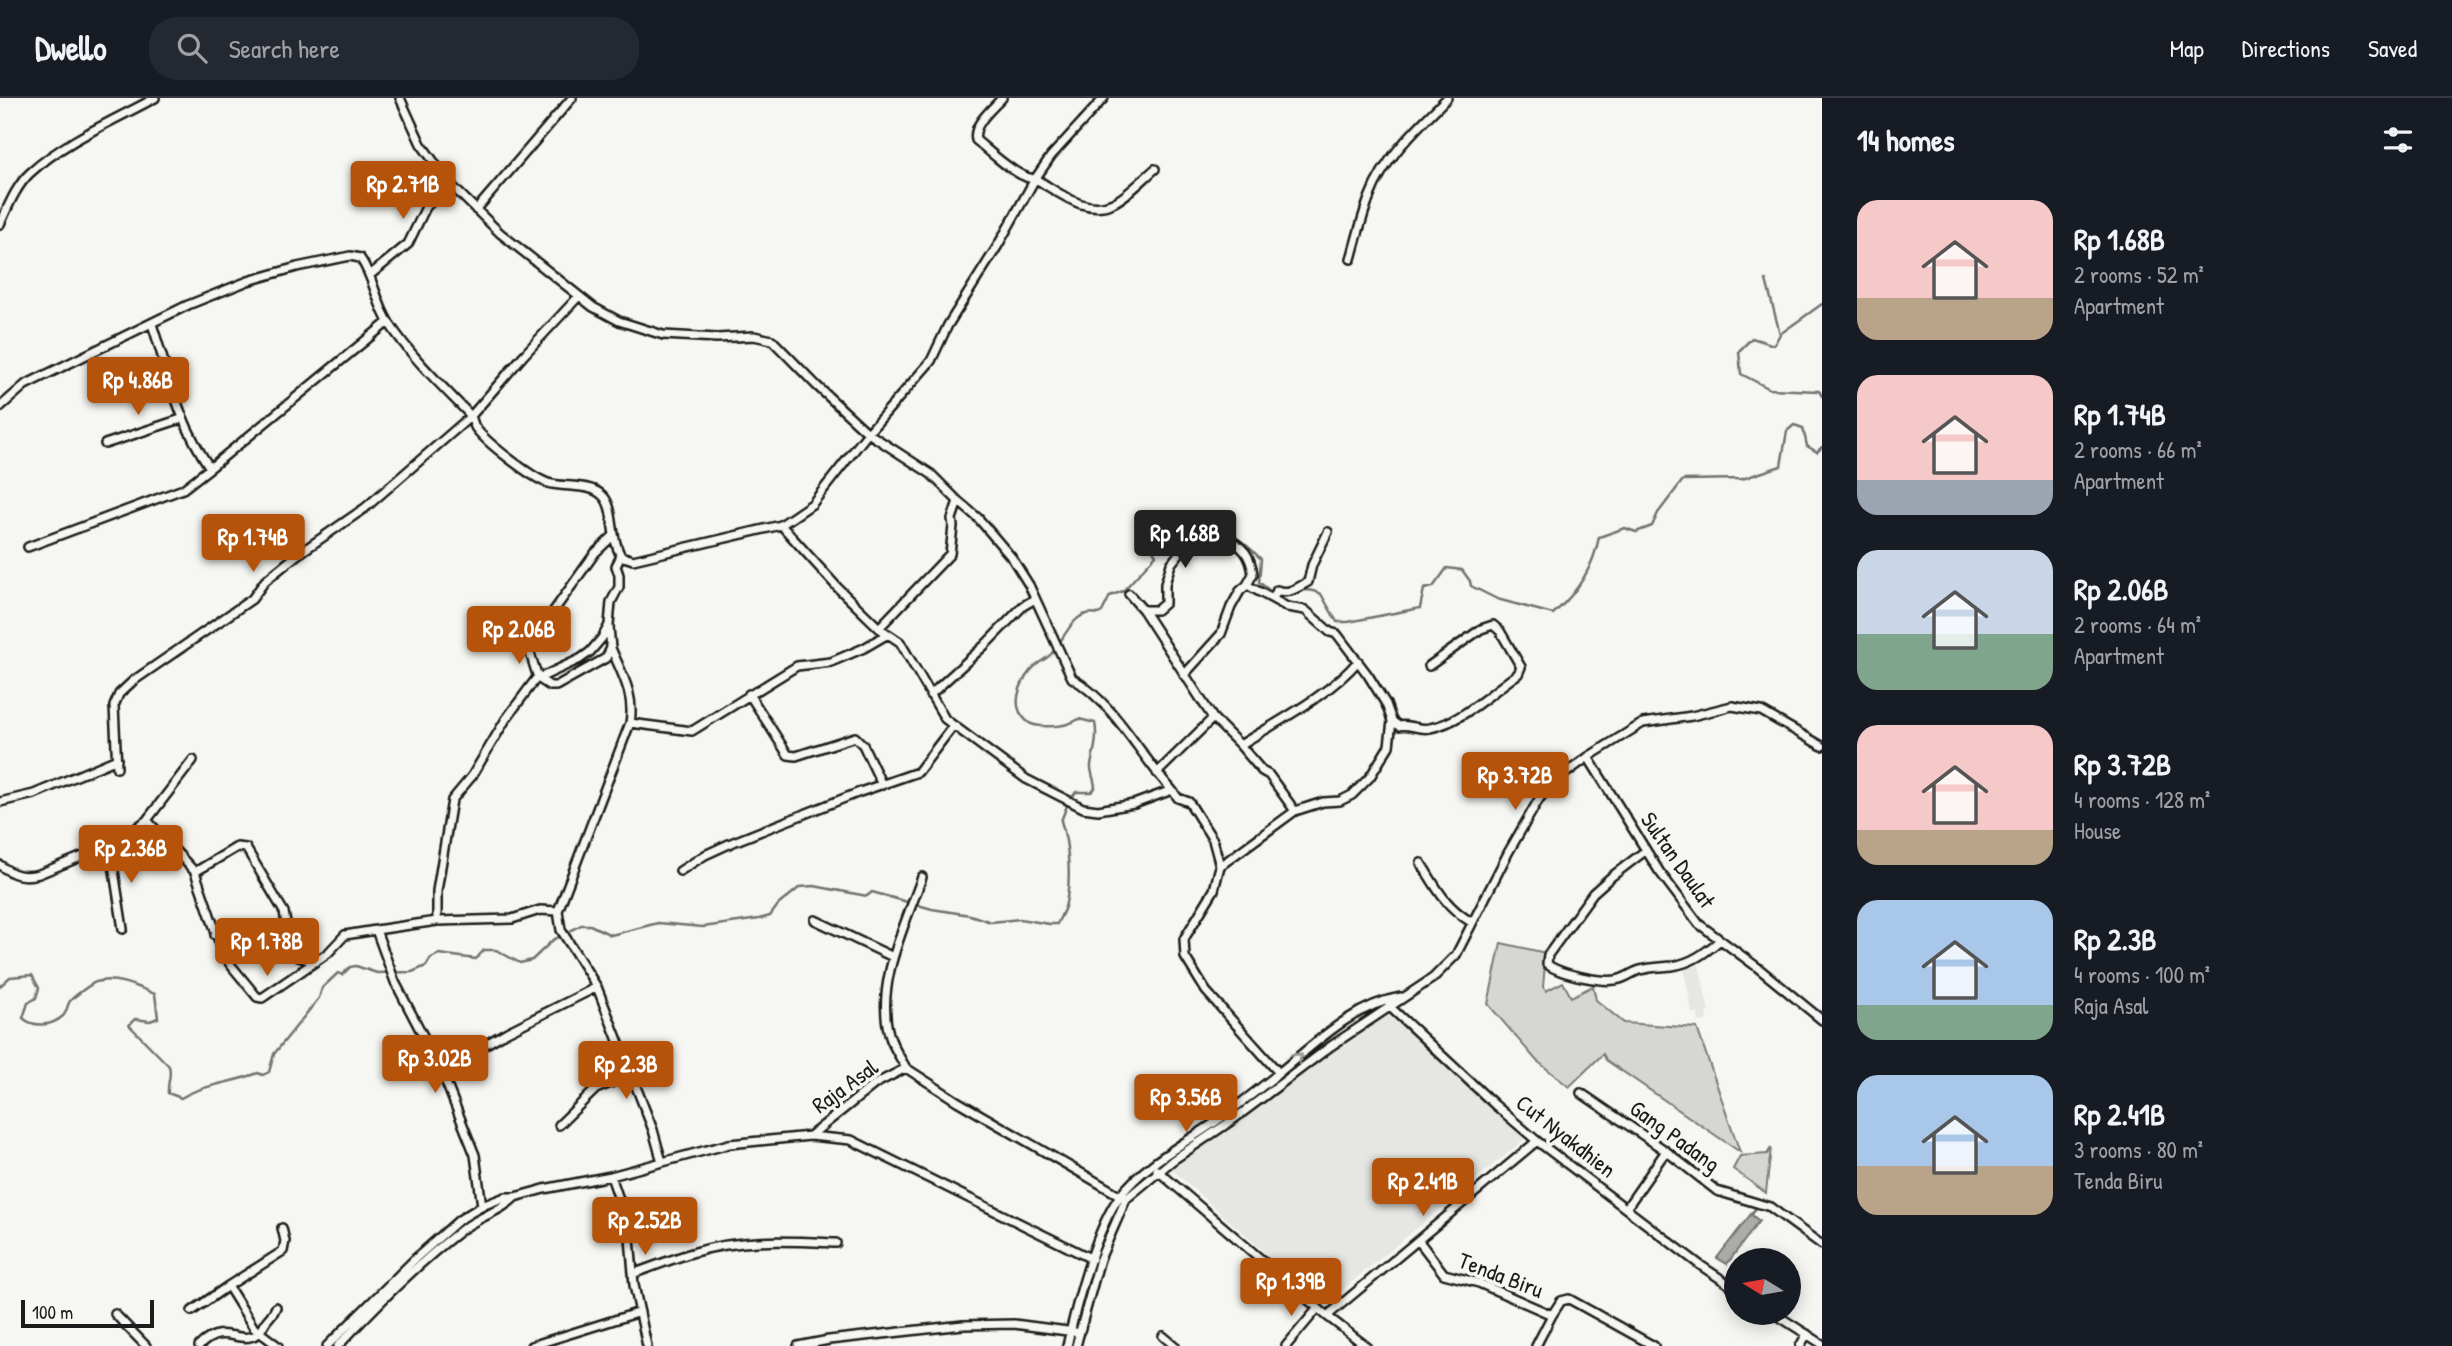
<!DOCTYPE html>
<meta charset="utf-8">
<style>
:root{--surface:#171b24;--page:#242831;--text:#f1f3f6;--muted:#9ea1a6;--line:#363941;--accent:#b45309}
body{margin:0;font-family:"Patrick Hand",sans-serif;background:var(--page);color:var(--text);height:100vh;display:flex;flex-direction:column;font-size:26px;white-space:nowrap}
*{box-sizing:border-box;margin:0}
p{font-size:23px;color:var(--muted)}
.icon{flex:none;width:38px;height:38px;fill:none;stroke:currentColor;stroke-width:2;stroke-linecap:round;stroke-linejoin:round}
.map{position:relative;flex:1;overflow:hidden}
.side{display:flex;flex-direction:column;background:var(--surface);width:630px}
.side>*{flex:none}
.needle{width:46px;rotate:281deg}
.controls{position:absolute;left:1724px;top:1150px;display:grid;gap:14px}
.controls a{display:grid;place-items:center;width:77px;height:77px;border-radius:50%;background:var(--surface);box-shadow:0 4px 18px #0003;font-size:35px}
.scale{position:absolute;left:21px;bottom:18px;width:133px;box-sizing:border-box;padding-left:7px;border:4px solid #1c1c1c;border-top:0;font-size:19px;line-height:24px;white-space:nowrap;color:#1c1c1c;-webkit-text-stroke:5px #f6f6f2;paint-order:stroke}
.price{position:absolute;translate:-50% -60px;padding:0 16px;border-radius:7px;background:var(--accent);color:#fff;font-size:23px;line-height:46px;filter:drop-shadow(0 2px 4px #0008)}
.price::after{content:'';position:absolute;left:50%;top:42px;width:21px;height:16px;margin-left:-10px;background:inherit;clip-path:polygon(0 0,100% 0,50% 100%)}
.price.active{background:#222;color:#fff}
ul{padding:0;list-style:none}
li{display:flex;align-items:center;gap:21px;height:175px;padding:0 35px}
li span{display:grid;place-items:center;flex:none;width:196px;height:140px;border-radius:21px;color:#555}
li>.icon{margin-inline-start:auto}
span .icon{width:84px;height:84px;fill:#fffc;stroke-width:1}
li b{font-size:30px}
h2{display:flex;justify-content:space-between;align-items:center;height:84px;padding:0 35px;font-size:30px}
header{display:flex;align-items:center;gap:42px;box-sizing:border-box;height:98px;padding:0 35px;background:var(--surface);border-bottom:2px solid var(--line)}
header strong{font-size:33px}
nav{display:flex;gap:38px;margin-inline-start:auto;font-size:24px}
.search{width:490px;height:63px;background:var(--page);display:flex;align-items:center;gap:18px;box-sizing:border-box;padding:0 24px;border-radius:28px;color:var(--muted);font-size:26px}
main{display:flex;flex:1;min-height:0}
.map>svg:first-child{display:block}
</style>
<header>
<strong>Dwello</strong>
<div class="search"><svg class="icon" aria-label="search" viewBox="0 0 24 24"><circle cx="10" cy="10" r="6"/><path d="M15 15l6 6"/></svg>Search here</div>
<nav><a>Map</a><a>Directions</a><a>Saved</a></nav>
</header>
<main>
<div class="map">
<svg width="1822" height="1248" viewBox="0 0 1822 1248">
<rect width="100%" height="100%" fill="#f6f6f2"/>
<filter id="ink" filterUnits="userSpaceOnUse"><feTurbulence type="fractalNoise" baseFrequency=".0143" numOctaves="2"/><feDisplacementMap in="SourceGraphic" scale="14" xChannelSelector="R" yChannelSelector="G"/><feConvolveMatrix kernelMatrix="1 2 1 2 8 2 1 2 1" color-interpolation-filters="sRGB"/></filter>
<g filter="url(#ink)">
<!-- built -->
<path fill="#e6e6e2" d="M1699,867l10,47 -3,1 1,7 -8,2 -1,-9h-6l-8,-44z
M1382,907l145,132 -203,168 -162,-144 83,-56z"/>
<!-- green -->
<path fill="#d6d6d2" stroke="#797977" stroke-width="2" d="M1501,845l45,10 -3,34 3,4 17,-9 8,15 22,-11 3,14 28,23 73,5 43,124 -134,-92 -3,-6 -34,33 -33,-27 -48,-56z
M1771,1050l-5,45 -33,-24 7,-13 27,-2z"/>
<!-- water -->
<path fill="#acaca9" stroke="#727271" stroke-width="2" d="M1757,1108l-5,9 7,6 -32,43 -10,-6z"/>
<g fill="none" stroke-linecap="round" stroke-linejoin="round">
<!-- stream -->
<path stroke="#727271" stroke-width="2.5" d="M1766,182l14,54 -6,11 -22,-7 -13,13 2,23 29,15 49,2 3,5
M1780,236l42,-30
M0,888l10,-9 22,-2 7,13 -3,10 -8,5 -5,15c11,10 29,8 40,-2 4,-4 4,-11 7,-15 3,-4 22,-18 26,-19 19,-6 42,5 59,12l3,24 -8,3 -15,-2 -6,6 40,41c3,9 -2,17 -1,27l13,5c23,-14 52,-15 77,-25l5,2 6,-3 5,-18 45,-56 3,-10 16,-15 4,2 8,-8 6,-1 21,7 35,-1 14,-6 5,-8 8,-4 37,5 8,-9h12l24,13 12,-3 21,-20 28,-15h9l21,10 47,-12 45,4 56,-8 11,-3 8,-11 22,-18 14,-1 53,10 5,-4 60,17 38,6 21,7 29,-3 29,5h8c3,-7 8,-14 9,-21 5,-24 3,-59 -5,-82l7,-18 8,-11h15l4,-4c0,-8 -5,-16 -4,-23 3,-14 7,-28 4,-42l-16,-4c-11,7 -23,8 -36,7 -11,0 -16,-3 -22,-12 -9,-15 2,-37 14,-48 5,-5 12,-7 17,-13 13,-14 21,-45 46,-39l4,-2 8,-16 13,-5 33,-36 -5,-8c3,-15 13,-21 24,-29 42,9 55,9 86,41l-2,23c37,33 32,-3 62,12l16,28h11l72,-14 4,-19 9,-2 14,-19 15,2 8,11 1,5 26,13 56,15c24,-21 40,-45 46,-77l26,-9 11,4 16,-6 6,-13 25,-33 59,-1 39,-13 6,-35 7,-6 9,3 4,18 10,6 5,-5"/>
<defs>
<path id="street" d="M400,0l21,46 29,40 50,49 93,74 26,14 44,14 54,3 37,-2 18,4 45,46 51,47 63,-72 17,-36 49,-78 38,-68 16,-23 53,-58
M1002,0c-10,11 -30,27 -26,42 13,11 33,30 48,36 5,3 10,2 15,5 22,13 47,34 74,22 16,-8 29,-23 42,-34
M476,112l96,-112
M0,126c8,-17 16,-38 30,-51 35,-32 83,-52 125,-75
M1351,161c6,-21 11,-43 19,-63 15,-39 48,-69 77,-98
M370,177l38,-31 18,-37 24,-23
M152,226c17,52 26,97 58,144l178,-146
M0,309l25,-22 163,-80 60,-24 49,-14 53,-11 10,2c14,19 16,45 29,65 22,34 54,64 82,93 1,2 3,10 4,11 9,14 57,51 73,56 16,5 41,0 54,12 14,12 7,41 19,61l12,4 148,-35 57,63 41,40 21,14 45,77 81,60 57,29 15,2 36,-6 38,-14 6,8 11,4 24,38 7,26 -6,24 -30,49 1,18 21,34 73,82
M105,346l76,-25
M781,427l31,-21 56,-71 63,41 27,27 20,17 34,40 17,27 43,93c44,27 66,75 100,112
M28,449l155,-58 27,-21
M1129,496l14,16 70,108 27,27 22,26 7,4 26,36
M1273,501l4,-9c12,5 21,-3 31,-8l4,-17 16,-33
M1143,512h14l8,-7v-19l6,-20 26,-33c14,-1 39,9 48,21 4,5 7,15 8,22l-6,11
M609,529l2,21 -5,10 -50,28h-6l-12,-8 -10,-31 67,-94 17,-16
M879,530l71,-74 3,-28 -1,-7 6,-18
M1184,577l37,-41 10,-27 9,-16 7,-6 40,22 18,3 25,22 7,2 31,41 18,29 6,17 -3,25 -19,31 -18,18 -12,6 -17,1 -28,9 -75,55
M749,596l39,61 8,1 59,-19 8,8 19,40
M930,597l55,-50 38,-39 12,-7
M1392,623l7,5c10,-3 20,5 31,2 33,-6 61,-36 88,-54l3,-7 -21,-36 -7,-6 -12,4 -52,37
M630,625l62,8 105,-65 34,-4 33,-14 24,-14
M1240,647c37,-23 91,-51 118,-84
M1588,659l71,114 40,53 58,43 65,53
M193,662l-46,60 48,52 26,75 9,17 27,33 5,1 66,-45 17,-18 31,-5
M117,670l-3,-62 5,-12 14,-13 119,-82 13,-18 32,-26 68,-47 106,-92 52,-60 56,-60
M1157,675l56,-55
M0,704l34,-8 83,-35
M110,747l13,84
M1645,753l-34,26 -18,16 -45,62 -1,9c12,10 58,20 73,15 7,-2 13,-7 20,-9 10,-3 22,-3 32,-4 20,-3 33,-13 47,-25
M1421,765c16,26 24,43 50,59
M0,767c12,10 23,13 39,9l76,-31 32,-23
M680,773l25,-16 26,-12 129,-51 58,-20 35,-46
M195,774l42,-25 9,1 38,64 7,39 7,6 16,4
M558,813l72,-188c5,-28 -8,-49 -19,-75
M815,822l78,37
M437,823v-30l15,-91 20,-24 34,-57 29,-39 45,-21 10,-7 12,-14 7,-13 2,-23 8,-15v-12l-3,-9 5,-10
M215,837l26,1 33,14 17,1
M1389,908l106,99 42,36 163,124 36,24
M906,970c-6,-11 -14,-22 -17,-34 -14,-51 17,-110 33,-157
M441,972l66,-38 90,-45
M1581,995l85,58 51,40 53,16 52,38
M559,1027l37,-36 35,-14
M810,1038l41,4 241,119
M1157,1072l170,146 39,30
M611,1078l15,44 4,18 4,47 13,61
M482,1108l-7,-51 -34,-85 -46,-88 -19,-52 61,-9 75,-2 28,-9 18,1 3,19 36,57 56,143 9,32
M1627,1109l39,-56
M1418,1142l26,34 35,9 73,32 -16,31
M632,1176c21,-7 42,-16 63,-22 45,-14 94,-11 141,-9
M192,1213l36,-25
M1772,1214l50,32
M115,1216l31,32
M1552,1217l9,-14 8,-2 85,47
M1327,1218l210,-175
M1163,1238l12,10
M199,1248c26,-25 37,0 59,-12 4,-4 5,-9 9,-14 4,-5 7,-7 9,-13
M278,1248l-24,-18 -26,-42 55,-35 2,-10 -3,-13
M327,1248l89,-88 43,-38 23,-14 23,-9h10l29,-8 67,-13 118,-32 81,-8 65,-52 31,-16 51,33 169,98
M338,1248c38,-40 78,-81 122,-115 16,-13 42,-20 55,-34
M531,1248l109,-34
M798,1248l31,-6 134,-15 51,-1 61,8
M1067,1248c9,-40 29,-119 53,-150 26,-34 68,-54 101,-78 20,-15 40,-30 59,-46 36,-29 73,-67 121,-75
M1076,1248l24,-87 26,-60 47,-39 61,-41 97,-73 102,-68 23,-23 52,-102 31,-54 15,-17 34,-25 55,-34 49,-7 40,-10 29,5 61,35
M1286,1248l32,-38
M1800,1248l7,-12"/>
</defs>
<!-- street casing -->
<use href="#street" stroke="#1c1c1c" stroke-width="12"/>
<!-- street -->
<use href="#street" stroke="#f6f6f2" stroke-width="7"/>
</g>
<!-- one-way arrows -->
<defs><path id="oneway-chevron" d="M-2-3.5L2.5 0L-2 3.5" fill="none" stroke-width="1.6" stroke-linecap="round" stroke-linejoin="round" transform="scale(1.75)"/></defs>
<use stroke="#949492" href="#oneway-chevron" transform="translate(1298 959) rotate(-40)"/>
</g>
<g text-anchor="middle" stroke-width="7" stroke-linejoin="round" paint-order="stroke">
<!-- street labels -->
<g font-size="23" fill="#1c1c1c" stroke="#f6f6f2">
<text transform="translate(1678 762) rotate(55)" y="8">Sultan Daulat</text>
<text transform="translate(845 988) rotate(-36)" y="8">Raja Asal</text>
<text transform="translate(1566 1038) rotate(38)" y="8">Cut Nyakdhien</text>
<text transform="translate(1675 1038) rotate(36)" y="8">Gang Padang</text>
<text transform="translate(1501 1177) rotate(21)" y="8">Tenda Biru</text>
</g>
</g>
</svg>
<div class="controls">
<a><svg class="needle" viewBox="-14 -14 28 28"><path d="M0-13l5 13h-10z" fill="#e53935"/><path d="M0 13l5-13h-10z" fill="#9ea1a6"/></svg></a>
</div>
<div class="scale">100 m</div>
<b class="price" style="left:403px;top:123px">Rp 2.71B</b>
<b class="price" style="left:138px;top:319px">Rp 4.86B</b>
<b class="price active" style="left:1185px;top:472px">Rp 1.68B</b>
<b class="price" style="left:253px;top:476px">Rp 1.74B</b>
<b class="price" style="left:519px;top:568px">Rp 2.06B</b>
<b class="price" style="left:1515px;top:714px">Rp 3.72B</b>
<b class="price" style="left:131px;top:787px">Rp 2.36B</b>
<b class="price" style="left:267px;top:880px">Rp 1.78B</b>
<b class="price" style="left:435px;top:997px">Rp 3.02B</b>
<b class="price" style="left:626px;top:1003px">Rp 2.3B</b>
<b class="price" style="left:1186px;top:1036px">Rp 3.56B</b>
<b class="price" style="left:1423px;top:1120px">Rp 2.41B</b>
<b class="price" style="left:645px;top:1159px">Rp 2.52B</b>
<b class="price" style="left:1291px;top:1220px">Rp 1.39B</b>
</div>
<section class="side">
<h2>14 homes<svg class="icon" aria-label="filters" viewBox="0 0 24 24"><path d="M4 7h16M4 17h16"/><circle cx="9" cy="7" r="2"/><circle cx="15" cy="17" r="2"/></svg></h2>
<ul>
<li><span style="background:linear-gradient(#f6c9c9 70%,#b9a48a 0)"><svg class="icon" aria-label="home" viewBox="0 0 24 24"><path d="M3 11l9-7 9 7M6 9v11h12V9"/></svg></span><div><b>Rp 1.68B</b><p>2 rooms · 52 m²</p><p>Apartment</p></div></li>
<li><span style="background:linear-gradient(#f6c9c9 75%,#9aa5b1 0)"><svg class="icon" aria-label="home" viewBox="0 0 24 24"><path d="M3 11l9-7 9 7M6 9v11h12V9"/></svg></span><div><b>Rp 1.74B</b><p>2 rooms · 66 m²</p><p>Apartment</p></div></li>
<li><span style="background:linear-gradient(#c9d6e8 60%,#7fa58c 0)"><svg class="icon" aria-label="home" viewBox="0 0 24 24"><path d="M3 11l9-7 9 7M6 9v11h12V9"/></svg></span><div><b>Rp 2.06B</b><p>2 rooms · 64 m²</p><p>Apartment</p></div></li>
<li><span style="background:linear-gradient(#f6c9c9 75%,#b9a48a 0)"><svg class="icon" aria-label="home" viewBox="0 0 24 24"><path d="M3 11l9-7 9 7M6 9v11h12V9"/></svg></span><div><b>Rp 3.72B</b><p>4 rooms · 128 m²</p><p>House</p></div></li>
<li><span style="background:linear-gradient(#a9c7e8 75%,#7fa58c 0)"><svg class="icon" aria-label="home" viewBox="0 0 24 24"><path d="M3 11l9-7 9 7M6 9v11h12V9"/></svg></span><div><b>Rp 2.3B</b><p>4 rooms · 100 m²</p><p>Raja Asal</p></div></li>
<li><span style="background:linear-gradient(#a9c7e8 65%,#b9a48a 0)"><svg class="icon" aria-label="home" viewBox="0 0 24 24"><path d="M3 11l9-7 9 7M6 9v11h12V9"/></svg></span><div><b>Rp 2.41B</b><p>3 rooms · 80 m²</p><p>Tenda Biru</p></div></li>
</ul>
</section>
</main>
